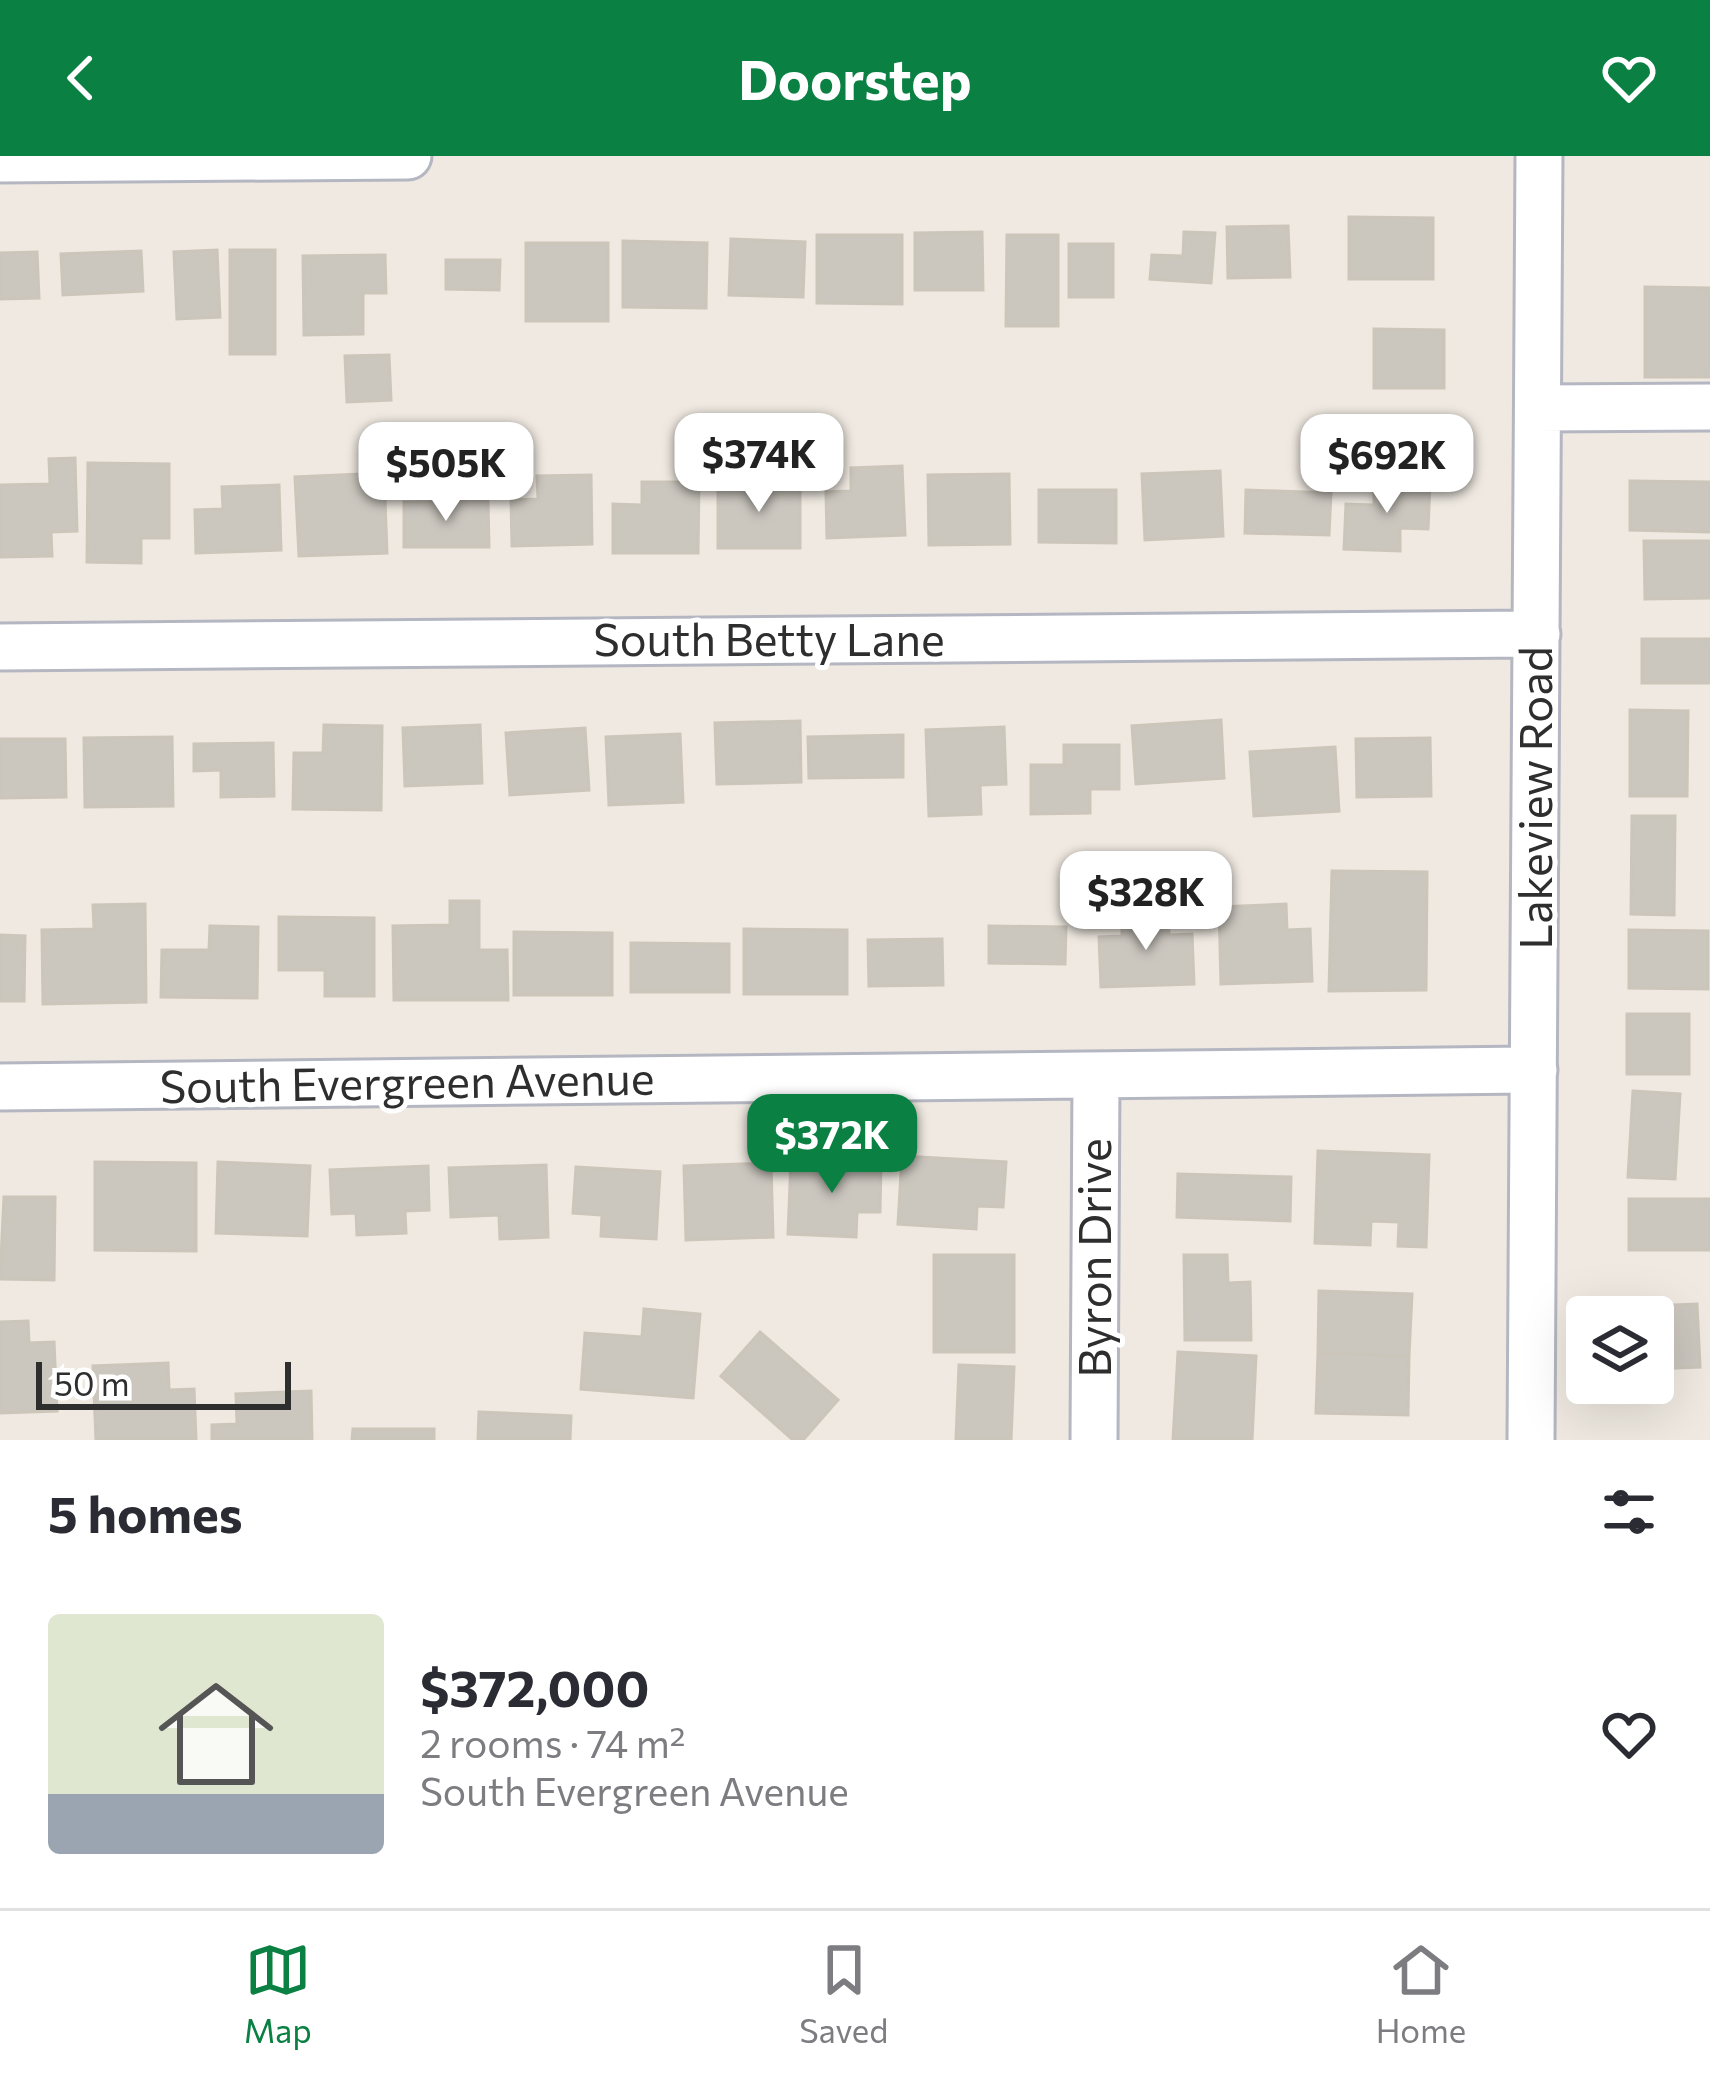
<!DOCTYPE html>
<meta charset="utf-8">
<style>
:root{--surface:#fff;--page:#f7f7f7;--text:#2b2b33;--muted:#7c7c81;--line:#e1e1e2;--accent:#0b8043}
body{margin:0;font-family:Commissioner,sans-serif;background:var(--page);color:var(--text);height:100vh;display:flex;flex-direction:column;font-size:45px;white-space:nowrap}
*{box-sizing:border-box;margin:0}
p{font-size:39px;color:var(--muted)}
.icon{flex:none;width:66px;height:66px;fill:none;stroke:currentColor;stroke-width:2;stroke-linecap:round;stroke-linejoin:round}
.map{position:relative;height:1284px;overflow:hidden}
.details{display:flex;flex-direction:column;background:var(--surface);flex:1}
.details>*{flex:none}
.fabs{position:absolute;left:1566px;top:1140px;display:grid;gap:24px}
.fabs a{display:grid;place-items:center;width:108px;height:108px;border-radius:12px;background:var(--surface);box-shadow:0 12px 48px #0002;font-size:60px}
.scale{position:absolute;left:36px;bottom:30px;width:255px;box-sizing:border-box;padding-left:12px;border:6px solid #2e2e2e;border-top:0;font-size:33px;line-height:42px;white-space:nowrap;color:#2e2e2e;-webkit-text-stroke:9px #fff;paint-order:stroke}
.price{position:absolute;translate:-50% -102px;padding:0 27px;border-radius:24px;background:#fff;color:#222;font-size:39px;line-height:78px;filter:drop-shadow(0 3px 6px #0008)}
.price::after{content:'';position:absolute;left:50%;top:72px;width:36px;height:27px;margin-left:-18px;background:inherit;clip-path:polygon(0 0,100% 0,50% 100%)}
.price.selected{background:var(--accent);color:#fff}
ul{padding:0;list-style:none}
li{display:flex;align-items:center;gap:36px;height:300px;padding:0 48px}
li+li{border-top:3px solid var(--line)}
li span{display:grid;place-items:center;flex:none;width:336px;height:240px;border-radius:12px;color:#555}
li>.icon{margin-inline-start:auto}
span .icon{width:144px;height:144px;fill:#fffc;stroke-width:1}
li b{font-size:51px}
h2{display:flex;justify-content:space-between;align-items:center;height:144px;padding:0 48px;font-size:51px}
header{display:flex;justify-content:space-between;align-items:center;height:156px;padding:0 48px;background:var(--accent);color:#fff;font-size:54px;font-weight:700}
.menu{display:flex;justify-content:space-around;align-items:center;height:168px;border-top:3px solid var(--line);background:var(--surface);font-size:33px;color:var(--muted)}
.menu a{display:grid;justify-items:center;gap:6px}
.menu .selected{color:var(--accent)}
.map>svg:first-child{display:block}
</style>
<header><svg class="icon" aria-label="back" viewBox="0 0 24 24"><path d="M15 5l-7 7 7 7"/></svg>Doorstep<svg class="icon" aria-label="heart" viewBox="0 0 24 24"><path d="M12 20l-8-8c-3-5 5-10 8-4 3-6 11-1 8 4z"/></svg></header>
<div class="map">
<svg width="1710" height="1284" viewBox="0 0 1710 1284">
<rect width="100%" height="100%" fill="#efe9e1"/>
<!-- building -->
<path fill="#cbc7bf" stroke="#cbc5ba" stroke-width="3" d="M1349,61l84,1v61h-84z
M1288,70l2,51 -62,1 -1,-51z
M982,76l1,58h-68v-57z
M1184,76l31,1 -4,50 -61,-4 2,-24 31,1z
M817,79h85v69l-85,-1z
M1007,79h51v91h-52z
M731,83l74,3 -2,55 -74,-2z
M623,85l84,2 -1,65 -83,-1z
M526,87h82v78h-82z
M1069,88h44v53h-44z
M217,94l3,67 -43,2 -3,-67z
M230,94h45v104h-45z
M141,95l2,40 -80,4 -2,-41z
M37,96l2,46 -39,1v-46z
M385,99l1,38h-23v41l-59,1 -1,-79z
M446,104h54l-1,30 -53,-1z
M1645,131l65,1v89h-65z
M1374,173l70,1v58h-70z
M389,199l2,45 -44,2 -2,-46z
M75,302l2,73 -26,1 1,24 -52,1v-72l50,-1 -1,-25z
M88,307l81,1v74h-28v25l-54,-1z
M902,310l3,69 -78,3 -1,-46 25,-1v-23z
M1220,315l3,65 -78,4 -3,-66z
M384,317l3,80 -88,3 -4,-79z
M1009,318l1,70 -81,1 -1,-70z
M591,319l1,69 -80,2 -1,-46 27,-1 -1,-23z
M1630,325l80,1v50l-80,-2z
M642,326h57l-1,71h-85v-49l29,1z
M718,326l82,1v65h-82z
M1374,326l56,2 -2,45 -28,-1v23l-56,-2 2,-45 28,1z
M279,329l2,65 -85,3 -1,-43 28,-1 -1,-22z
M1039,334h77v53l-77,-1z
M1246,334l85,3 -2,42 -84,-2z
M488,345l1,46h-85v-45z
M1644,385h66v57l-65,1z
M1642,483h68v44h-68z
M1630,554l58,1 -1,85h-57z
M1221,564l3,58 -88,6 -4,-58z
M800,565l1,61 -84,2 -2,-61z
M324,569l58,1 -1,84 -88,-1 1,-56h29z
M480,569l2,58 -77,3 -2,-58z
M1004,571l2,57 -26,1 1,29 -52,2 -3,-86z
M585,572l4,62 -79,5 -4,-62z
M680,578l3,68 -74,3 -3,-68z
M903,579v42l-94,1 -1,-41z
M172,581l1,69 -88,1 -1,-69z
M1430,582l1,58 -74,1 -1,-58z
M0,583h65l1,58 -66,1z
M273,587l1,53 -53,1v-27l-27,1v-27z
M1064,589h55v44h-29v24l-59,1v-49h33z
M1335,591l4,64 -85,5 -4,-64z
M1632,660h43l-1,99 -43,-1z
M1332,715l95,1 -1,118 -97,1z
M450,745h29v49h28l1,50h-114l-1,-74 57,-1z
M145,748l1,98 -103,2 -1,-74 52,-1 -1,-24z
M1286,748l1,26 23,-1 2,52 -91,3 -2,-77z
M1168,754l1,25 23,-1 2,50 -93,3 -2,-50 23,-1v-24z
M279,761l95,1v78h-49v-26h-46z
M210,770l48,1 -1,71 -96,-1 1,-47h47z
M989,770l77,1 -1,37 -76,-1z
M744,773l103,1v64h-103z
M1629,774l79,1v58l-79,-1z
M514,776l98,1v62h-98z
M0,779l25,1 -1,65h-24z
M942,783l1,46 -74,1 -1,-46z
M631,787l98,1v48h-98z
M1627,858h62v60h-62z
M1633,935l47,3 -5,85 -47,-2z
M1318,995l111,4 -3,92 -28,-1 1,-24 -28,-1 -1,24 -55,-2z
M902,1000l104,6 -3,45 -26,-1 -1,23 -78,-5z
M791,1003l90,3 -1,50h-23l-1,25 -68,-3z
M95,1006l101,1v88l-101,-1z
M218,1006l92,4 -3,70 -91,-3z
M771,1007l2,74 -87,3 -2,-74z
M546,1009l2,72 -48,2 -1,-24 -48,2 -2,-49z
M428,1010l1,44 -24,1 1,22 -49,2 -1,-22 -24,1 -2,-44z
M576,1011l84,5 -4,67 -55,-3 1,-21 -29,-2z
M1178,1018l113,3 -1,44 -113,-4z
M4,1041h51l-1,83 -54,-1z
M1629,1043h81v51h-81z
M934,1099h80v97h-80z
M1184,1099h43l1,28 22,-1 1,58h-66z
M1319,1135l93,3 -3,62 -91,-3z
M1697,1148l3,63 -47,2v-52h-26l-1,-10z
M644,1153l56,5 -7,84 -112,-9 4,-56 57,4z
M28,1165l1,22 25,-1 3,69 -57,2v-91z
M760,1176l78,68 -35,40h-10l-72,-64z
M1178,1196l78,4 -4,84h-79z
M1318,1197l91,3 -1,59 -92,-2z
M168,1207l1,27 25,-1 2,51h-100l-3,-74z
M959,1209l55,2 -3,73h-55z
M311,1235l1,49h-100v-15l25,-1 -1,-30z
M479,1256l92,4 -1,24h-92z
M353,1273h81v11h-82z"/>
<g fill="none" stroke-linecap="round" stroke-linejoin="round">
<defs>
<path id="minor" d="M0,3l408,-3
M1539,252l171,-1
M0,491l1537,-13
M0,931l1534,-17
M1094,1284l2,-364
M1531,1284l8,-1284"/>
</defs>
<!-- minor casing -->
<use href="#minor" stroke="#b4b7c1" stroke-width="51"/>
<!-- minor -->
<use href="#minor" stroke="#fff" stroke-width="45"/>
</g>
<g text-anchor="middle" stroke-width="10" stroke-linejoin="round" paint-order="stroke">
<!-- street labels -->
<g font-size="45" fill="#2e2e2e" stroke="#fff">
<text x="769" y="500">South Betty Lane</text>
<text transform="translate(1536 642) rotate(-90)" y="16">Lakeview Road</text>
<text transform="translate(407 927) rotate(-1)" y="16">South Evergreen Avenue</text>
<text transform="translate(1095 1102) rotate(-90)" y="16">Byron Drive</text>
</g>
</g>
</svg>
<div class="fabs">
<a><svg class="icon" aria-label="layers" viewBox="0 0 24 24"><path d="M12 4l9 5-9 5-9-5zM3 14l9 5 9-5"/></svg></a>
</div>
<div class="scale">50 m</div>
<b class="price" style="left:759px;top:359px">$374K</b>
<b class="price" style="left:1387px;top:360px">$692K</b>
<b class="price" style="left:446px;top:368px">$505K</b>
<b class="price" style="left:1146px;top:797px">$328K</b>
<b class="price selected" style="left:832px;top:1040px">$372K</b>
</div>
<section class="details">
<h2>5 homes<svg class="icon" aria-label="filters" viewBox="0 0 24 24"><path d="M4 7h16M4 17h16"/><circle cx="9" cy="7" r="2"/><circle cx="15" cy="17" r="2"/></svg></h2>
<ul>
<li><span style="background:linear-gradient(#dfe7d0 75%,#9aa5b1 0)"><svg class="icon" aria-label="home" viewBox="0 0 24 24"><path d="M3 11l9-7 9 7M6 9v11h12V9"/></svg></span><div><b>$372,000</b><p>2 rooms · 74 m²</p><p>South Evergreen Avenue</p></div><svg class="icon" aria-label="heart" viewBox="0 0 24 24"><path d="M12 20l-8-8c-3-5 5-10 8-4 3-6 11-1 8 4z"/></svg></li>
</ul>
</section>
<nav class="menu">
<a class="selected"><svg class="icon" aria-label="map" viewBox="0 0 24 24"><path d="M3 6l6-2 6 2 6-2v14l-6 2-6-2-6 2zM9 4v14M15 6v14"/></svg>Map</a>
<a><svg class="icon" aria-label="saved" viewBox="0 0 24 24"><path d="M7 4h10v16l-5-4-5 4z"/></svg>Saved</a>
<a><svg class="icon" aria-label="home" viewBox="0 0 24 24"><path d="M3 11l9-7 9 7M6 9v11h12V9"/></svg>Home</a>
</nav>
